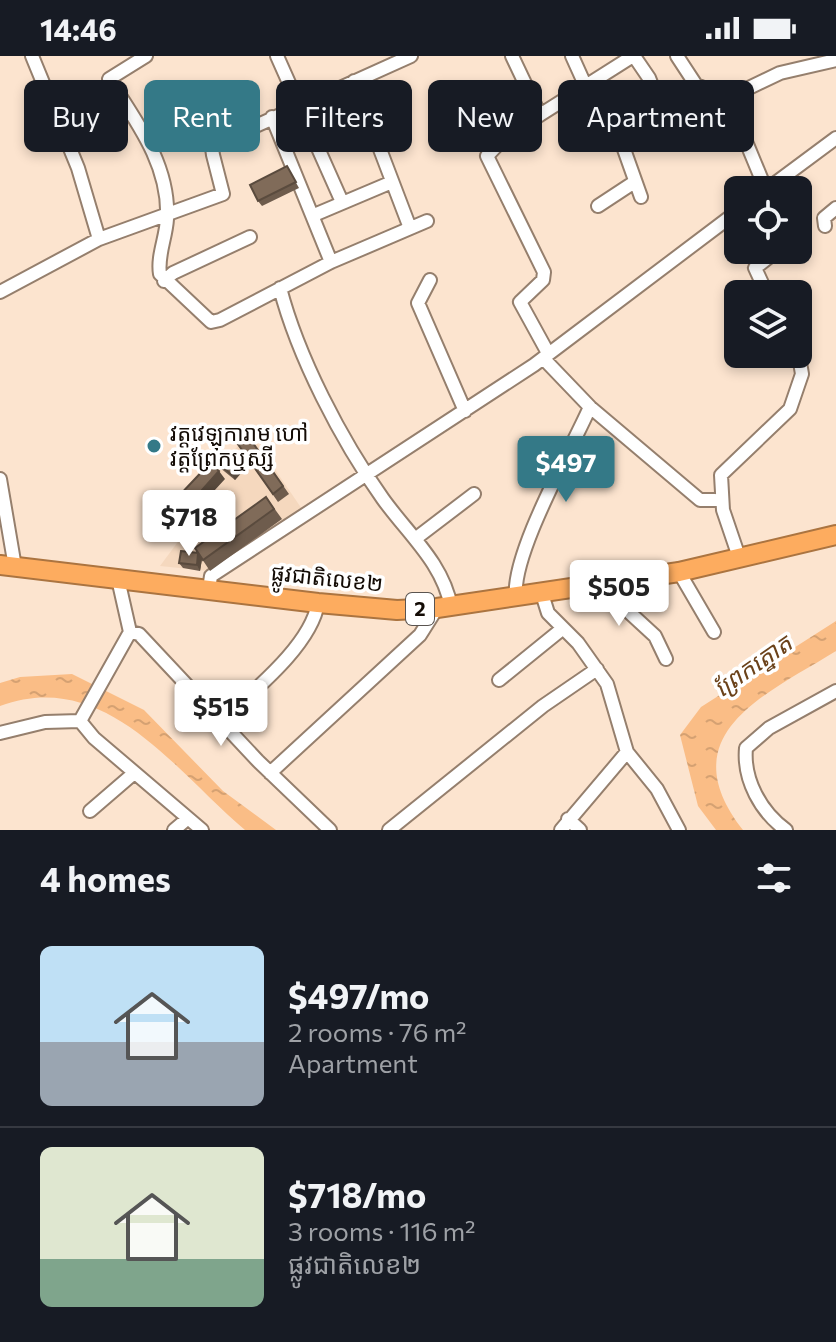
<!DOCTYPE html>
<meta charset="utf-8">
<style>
:root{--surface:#171b24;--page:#20242c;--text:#f1f3f6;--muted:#9ea1a6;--line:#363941;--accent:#347987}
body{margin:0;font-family:Commissioner,"Noto Sans Khmer",sans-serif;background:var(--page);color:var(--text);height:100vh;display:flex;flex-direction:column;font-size:30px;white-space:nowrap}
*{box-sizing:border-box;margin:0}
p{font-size:26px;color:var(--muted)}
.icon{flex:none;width:44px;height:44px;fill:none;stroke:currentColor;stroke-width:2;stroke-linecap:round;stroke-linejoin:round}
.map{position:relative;height:774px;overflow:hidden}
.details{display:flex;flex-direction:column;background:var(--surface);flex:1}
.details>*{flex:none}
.guide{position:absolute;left:24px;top:24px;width:788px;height:72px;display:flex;gap:16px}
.controls{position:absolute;left:724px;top:120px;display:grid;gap:16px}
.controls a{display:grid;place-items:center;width:88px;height:88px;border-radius:12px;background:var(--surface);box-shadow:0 4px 12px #0003;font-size:40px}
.price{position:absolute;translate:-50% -68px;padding:0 18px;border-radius:8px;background:#fff;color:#222;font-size:26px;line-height:52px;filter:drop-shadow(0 2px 4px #0008)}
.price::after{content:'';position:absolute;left:50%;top:48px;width:24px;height:18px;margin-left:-12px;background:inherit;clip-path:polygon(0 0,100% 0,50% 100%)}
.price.active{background:var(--accent);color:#fff}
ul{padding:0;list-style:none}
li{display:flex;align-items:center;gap:24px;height:200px;padding:0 40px}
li+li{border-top:2px solid var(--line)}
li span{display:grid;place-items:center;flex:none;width:224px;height:160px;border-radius:12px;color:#555}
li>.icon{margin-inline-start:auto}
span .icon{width:96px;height:96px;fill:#fffc;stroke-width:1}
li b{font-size:34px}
h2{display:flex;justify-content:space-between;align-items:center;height:96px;padding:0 40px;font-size:34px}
.chip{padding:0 28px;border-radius:12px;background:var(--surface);box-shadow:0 4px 12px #0003;font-size:28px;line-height:72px}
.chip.active{background:var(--accent);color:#fff}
.status{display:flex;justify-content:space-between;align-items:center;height:56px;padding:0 40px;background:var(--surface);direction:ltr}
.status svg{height:22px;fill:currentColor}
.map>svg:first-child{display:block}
</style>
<div class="status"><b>14:46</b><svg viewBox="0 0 49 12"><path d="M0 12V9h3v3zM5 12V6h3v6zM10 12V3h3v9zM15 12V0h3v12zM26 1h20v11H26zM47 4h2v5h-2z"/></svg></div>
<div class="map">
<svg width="836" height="774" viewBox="0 0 836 774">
<defs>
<pattern id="water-ripples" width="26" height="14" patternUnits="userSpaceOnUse" patternTransform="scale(2)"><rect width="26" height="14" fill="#fabd86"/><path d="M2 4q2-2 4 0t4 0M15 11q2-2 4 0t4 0" fill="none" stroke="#d5a172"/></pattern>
</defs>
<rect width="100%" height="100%" fill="#fce4cf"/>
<!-- built -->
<path fill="#f5d8be" d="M250,377l54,79 -95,59 -49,-5 34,-46 -14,-11z"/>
<!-- water -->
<path fill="url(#water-ripples)" d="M836,565v30c-69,43 -168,83 -93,179h-27l-18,-24 -18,-71 21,-28z
M72,618l72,36 79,81 53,39h-31c-70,-59 -140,-163 -245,-124v-23l20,-6z"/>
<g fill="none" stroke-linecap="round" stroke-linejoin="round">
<defs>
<path id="minor" d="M32,0l46,112 21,71
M146,0l-37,23c27,42 61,86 58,140 -1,19 -10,37 -7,55l51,48 9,-2 111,-58 96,-41
M277,0l65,146
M512,0l28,59
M572,0l14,31
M634,0l15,22 13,33 32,-3
M677,0l19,29 32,13 38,92
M599,23l42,118
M354,25l56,147
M728,42l52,-25 56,-13
M272,61l59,145
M766,134l70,-52
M598,150l35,-23
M314,159l78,-33
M825,170l-1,-8 12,-10
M430,224l-12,23 47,108
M164,225l9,-8 77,-36
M280,232c18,69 61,152 103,211 25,35 60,64 68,108
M0,236l99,-53 124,-45 -10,-39 -1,-7 6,-5 193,-87
M767,238l-12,-26 23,-18
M548,297l-28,-51 23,-22 1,-8 -57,-116 18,-19 128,-81
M543,302l47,49 110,93h15
M0,423l15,88
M415,483l59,-45
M740,504l-17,-50 -2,-35 69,-66 12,-35 -4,-23
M679,516l35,60
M621,524l9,33 25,23 11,23
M209,533l2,-13 323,-211 204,-154
M542,538l6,19 30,30 29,41 20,68 30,37 22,41
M516,541c-5,-42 55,-147 74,-190
M130,576l9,2 119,127 72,69
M499,624l63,-51
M80,665l14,17 108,92
M221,665c31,-29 90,-75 97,-118
M0,677l45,-11 35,-1 50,-89 -12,-53
M270,717l150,-138 17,-27
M90,755l43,-37
M568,763l12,11
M174,774l13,-11
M389,774l154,-124 54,-37
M561,774l66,-78
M786,774c-25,-18 -43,-50 -40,-82l23,-20 67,-37"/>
<path id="highway" d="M0,509l318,38 79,7 40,-2 242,-36 157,-37"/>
</defs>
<!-- minor casing -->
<use href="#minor" stroke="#957f6d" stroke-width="16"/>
<!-- highway casing -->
<use href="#highway" stroke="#ab7440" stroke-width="22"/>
<!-- minor -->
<use href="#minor" stroke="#fff" stroke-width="12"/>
<!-- highway -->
<use href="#highway" stroke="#fdac5f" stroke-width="18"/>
</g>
<!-- wall -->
<path fill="#6e5c4d" d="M290,116l9,16 -37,18 -4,-5z
M246,377l43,61 -11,8 -43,-62z
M216,405l23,5 4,5 -8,9 -16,-13z
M266,441l16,22 -72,52 -8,-12 -2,12 -17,-3 -4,-5 19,-10z"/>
<!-- shaded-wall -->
<path fill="#5a4b3e" d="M239,410l4,5 -8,9 -3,-5z
M219,415l6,8 -33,36 -5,-8z
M198,497l4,6 -2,12 -3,-6z"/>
<!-- building -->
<path fill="#806b59" stroke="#5a4b3e" stroke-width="2" d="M287,110l9,16 -38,19 -8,-16z
M246,377l37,53 -10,8 -38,-54z
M224,397l15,13 -7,9 -16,-14z
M210,407l9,8 -32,36 -10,-9z
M266,441l8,12 -71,51 -8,-12z
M181,495l17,2 -1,12 -18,-2z"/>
<!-- markers -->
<circle fill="#347987" stroke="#fff" stroke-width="3" cx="154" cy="390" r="8"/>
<g text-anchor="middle" stroke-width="7" stroke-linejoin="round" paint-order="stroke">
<!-- shield labels -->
<rect fill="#fff" stroke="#5a5450" stroke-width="2" x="406" y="537" width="28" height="32" rx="6"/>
<g font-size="20" font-weight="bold" fill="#130b05">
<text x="420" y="560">2</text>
</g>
<!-- poi labels -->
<g font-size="22" fill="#130b05" stroke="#fff" text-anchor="start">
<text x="170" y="385">វត្តវេឡុការាម ហៅ<tspan x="170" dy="25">វត្តព្រែកឬស្សី</tspan></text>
</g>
<!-- street labels -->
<g font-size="22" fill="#130b05" stroke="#fff">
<text transform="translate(327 522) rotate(6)" y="8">ផ្លូវជាតិលេខ២</text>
</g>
<!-- water labels -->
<g font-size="24" font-style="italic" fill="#6b421a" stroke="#fff">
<text transform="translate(753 610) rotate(-35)" y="8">ព្រែកត្នោត</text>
</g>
</g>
</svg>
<div class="controls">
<a><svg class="icon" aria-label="locate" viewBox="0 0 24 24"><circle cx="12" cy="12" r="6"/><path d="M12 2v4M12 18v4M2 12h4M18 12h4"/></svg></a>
<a><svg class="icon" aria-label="layers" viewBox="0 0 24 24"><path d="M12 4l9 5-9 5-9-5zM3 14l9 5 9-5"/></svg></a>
</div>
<b class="price active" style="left:566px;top:448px">$497</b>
<b class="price" style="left:189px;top:502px">$718</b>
<b class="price" style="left:619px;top:572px">$505</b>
<b class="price" style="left:221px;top:692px">$515</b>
<div class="guide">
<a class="chip">Buy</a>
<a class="chip active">Rent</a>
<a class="chip">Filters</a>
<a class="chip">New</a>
<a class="chip">Apartment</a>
</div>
</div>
<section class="details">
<h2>4 homes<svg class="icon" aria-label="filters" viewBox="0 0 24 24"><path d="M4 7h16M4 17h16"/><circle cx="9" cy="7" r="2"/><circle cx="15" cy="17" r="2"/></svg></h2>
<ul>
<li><span style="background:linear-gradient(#bfe0f5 60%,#9aa5b1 0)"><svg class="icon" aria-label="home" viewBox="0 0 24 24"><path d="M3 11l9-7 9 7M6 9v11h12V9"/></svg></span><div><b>$497/mo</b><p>2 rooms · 76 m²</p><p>Apartment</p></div></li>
<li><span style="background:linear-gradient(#dfe7d0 70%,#7fa58c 0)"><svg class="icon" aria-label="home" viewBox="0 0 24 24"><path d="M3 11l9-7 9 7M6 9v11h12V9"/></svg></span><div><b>$718/mo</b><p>3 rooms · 116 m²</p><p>ផ្លូវជាតិលេខ២</p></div></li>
</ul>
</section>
